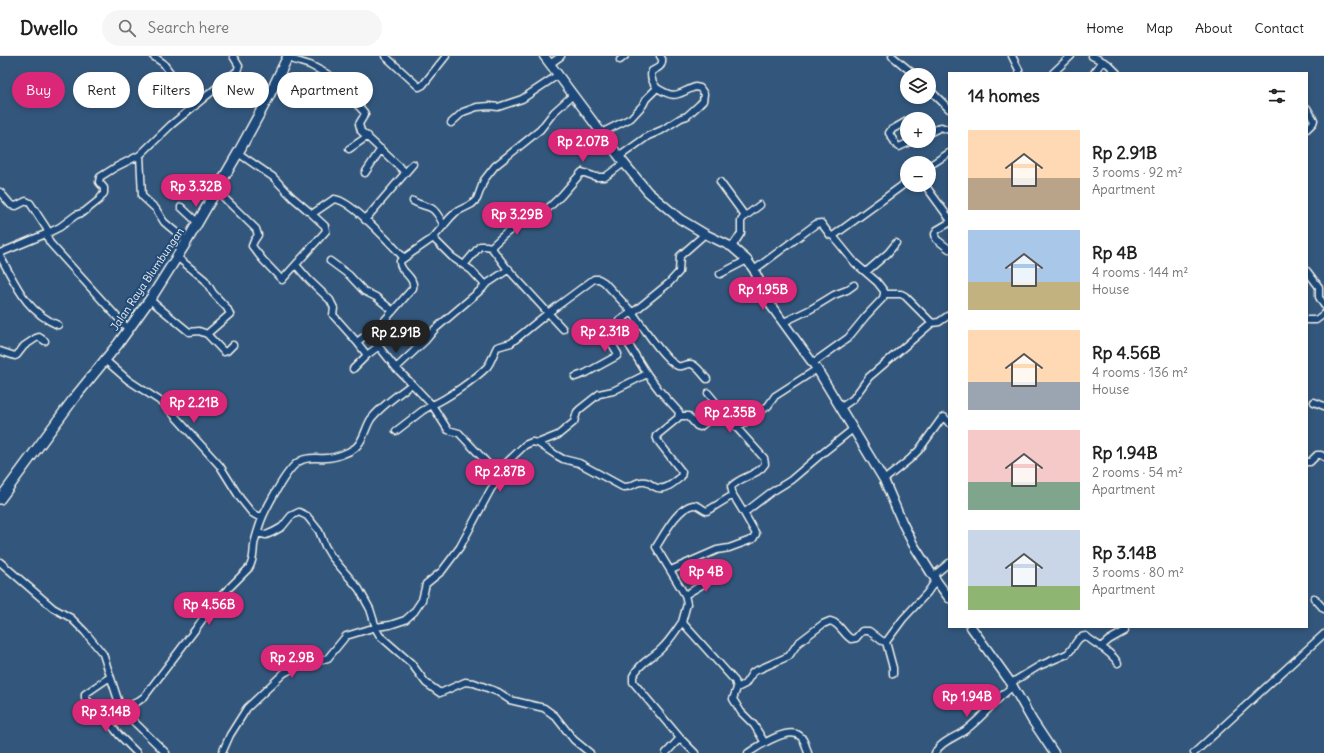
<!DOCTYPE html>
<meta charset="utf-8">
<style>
:root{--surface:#fff;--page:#f6f6f6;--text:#222;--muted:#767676;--line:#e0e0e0;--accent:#db2777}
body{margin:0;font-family:Delius,sans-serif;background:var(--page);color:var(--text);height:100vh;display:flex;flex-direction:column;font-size:15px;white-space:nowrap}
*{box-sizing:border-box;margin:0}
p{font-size:13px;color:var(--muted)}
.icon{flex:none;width:22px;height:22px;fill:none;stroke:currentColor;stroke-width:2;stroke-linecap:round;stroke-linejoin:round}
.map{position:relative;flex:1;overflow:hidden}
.panel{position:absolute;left:948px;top:16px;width:360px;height:556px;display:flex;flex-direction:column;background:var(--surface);border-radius:0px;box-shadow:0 2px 6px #0003}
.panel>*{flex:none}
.banner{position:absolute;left:12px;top:16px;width:380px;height:36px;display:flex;gap:8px}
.tools{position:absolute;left:900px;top:12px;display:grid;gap:8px}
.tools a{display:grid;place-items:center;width:36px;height:36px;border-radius:50%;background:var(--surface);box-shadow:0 2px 6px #0003;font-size:20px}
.price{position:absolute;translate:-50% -34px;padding:0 9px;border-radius:14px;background:var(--accent);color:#fff;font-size:13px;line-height:26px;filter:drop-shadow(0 1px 2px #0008)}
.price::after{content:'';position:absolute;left:50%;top:24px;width:12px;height:9px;margin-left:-6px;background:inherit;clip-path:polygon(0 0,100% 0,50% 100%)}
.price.selected{background:#222;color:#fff}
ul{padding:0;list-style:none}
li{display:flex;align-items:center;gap:12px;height:100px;padding:0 20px}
li span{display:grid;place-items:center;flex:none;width:112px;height:80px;border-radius:0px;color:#555}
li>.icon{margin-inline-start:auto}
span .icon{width:48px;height:48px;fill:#fffc;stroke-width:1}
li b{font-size:17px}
h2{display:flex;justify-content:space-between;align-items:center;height:48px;padding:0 20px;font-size:17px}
.tag{padding:0 14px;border-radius:18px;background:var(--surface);box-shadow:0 2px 6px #0003;font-size:14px;line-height:36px}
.tag.selected{background:var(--accent);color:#fff}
header{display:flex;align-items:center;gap:24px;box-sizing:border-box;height:56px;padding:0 20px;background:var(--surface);border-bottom:1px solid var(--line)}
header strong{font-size:19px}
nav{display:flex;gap:22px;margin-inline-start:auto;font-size:14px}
.search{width:280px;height:36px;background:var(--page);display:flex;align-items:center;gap:10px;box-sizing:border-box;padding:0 14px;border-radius:22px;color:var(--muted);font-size:15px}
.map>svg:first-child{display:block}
</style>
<header>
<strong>Dwello</strong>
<div class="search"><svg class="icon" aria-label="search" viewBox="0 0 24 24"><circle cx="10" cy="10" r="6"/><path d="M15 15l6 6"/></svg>Search here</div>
<nav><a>Home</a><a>Map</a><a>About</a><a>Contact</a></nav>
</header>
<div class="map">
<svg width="1324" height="697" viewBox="0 0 1324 697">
<rect width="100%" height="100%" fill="#33577c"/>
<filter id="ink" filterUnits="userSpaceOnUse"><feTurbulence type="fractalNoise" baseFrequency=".025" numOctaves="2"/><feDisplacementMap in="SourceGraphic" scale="8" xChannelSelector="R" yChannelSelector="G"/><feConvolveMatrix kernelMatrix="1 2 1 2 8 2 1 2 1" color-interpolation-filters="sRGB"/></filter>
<g filter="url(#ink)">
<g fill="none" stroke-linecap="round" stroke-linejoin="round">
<defs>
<path id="street" d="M153,0l10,7 32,43
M385,0l34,31 4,-2 23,-29
M892,0l23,19
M1012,0l7,14v3
M1092,0l16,8 9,9
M287,2l23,7 19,10 8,7 27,30 1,2 -6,10 2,7 44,41
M620,4l5,-4
M550,8l11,-8
M1053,17l18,-17
M1094,17l8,-11
M277,24l30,21
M929,33l20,20
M1307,52l7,12 -1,3 -6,6
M910,63l6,-2 7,2
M907,65l-16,9 -2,3 8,13 2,1 13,-6
M451,67l12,-11 14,-5 13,-1 8,1 24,-8 36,-24
M601,77l30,-15 12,-13 3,-6 11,-11c-4,-5 -8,-11 -5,-17 6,-3 11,-5 10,-12l-2,-3
M929,77l12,-6 8,3
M349,93l19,-13
M238,97l35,24 19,20 20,17 22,-15c16,0 58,46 69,58
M140,99l2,41 14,13 8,13 7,6 16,13
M620,100l28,-20 14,-6 19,-12 6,-2 12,-11 4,-4 1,-7 -4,-6 -5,-1c-19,7 -18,13 -38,1
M929,110l20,-13
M365,117l16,-24
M720,126l25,34
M925,129l24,33
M217,135l39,38 2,6 -4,6 -2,5 11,14 19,20 44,-49 -1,-5 -13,-12
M0,136l11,13 5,1 10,-5 4,2 17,26 1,10 2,4 78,86
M413,145c6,4 11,4 18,7 6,3 10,12 13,18
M181,151l17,16
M365,164l48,-56
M949,167l-12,7 -2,4 1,5 13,10
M433,182l19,19 19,13 14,15
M491,191l15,20 57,62
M732,191l9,-14v-12l2,-3 17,-13
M0,197l48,-20 12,-6 16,-12 8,-3 15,-12 5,-7v-5l-5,-6 1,-5 16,-10 24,-12 31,-30 66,-54 2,-5 -6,-10
M0,200c16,28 25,55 58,69
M330,205l19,14 15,16 12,6 17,14
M296,209l13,15 21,20 4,8 -1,7 24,27 27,-21 29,-33c2,-12 -14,-16 -13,-27l33,-23 17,-20 6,-6 16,-8 5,-5 7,-19 11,-14 45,-36 14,-18 19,-17
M464,209l16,-19h6l5,1 13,-12 26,-20 3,-1h9l19,-18 21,-24 14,5h9l19,-14
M754,214l62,-46 5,-1 9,12 3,1 74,-54
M1307,215l12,16v10l5,8
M866,216l22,-19 8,-10
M720,218l27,-14
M150,244l39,32 10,-1 8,3 23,-20 -3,-6 -14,-15 -8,-13 -28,-23
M1307,264h9l8,-6
M784,266l27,-13 23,-14 13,-5 7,-5
M932,267l7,-1 10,-7
M368,277l28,35 16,16
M207,278l17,18 3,-1 6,-6
M357,286l10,13 12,-9
M0,295l15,5 2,-1 7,-9 12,-8 3,-1 6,4
M105,304l23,20 35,23 57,63 20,32 12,15 5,3h6
M813,307l35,-25 18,-22 17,-18 1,-4v-3l-7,-9 -22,-19 -22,-27
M396,312l29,-27 10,-12 48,-41 2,-3 24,-16
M353,313l14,-14
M575,321l11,-4 31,-17 1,-2 -9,-15 10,-9
M708,337l29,35
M1314,346l10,4
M840,352l13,-9 16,-22 63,-54 -27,-27 -4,-2h-17
M679,360h9l9,10 3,1 22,-17
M396,375l26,-20 10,-6 16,25 11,3 33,35 6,4
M538,387l18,12 7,4 16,4 44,24c10,1 11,-5 18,-5 5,-1 8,1 12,4 11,7 20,-3 28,-9l1,-5 -24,-31 -2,-5 22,-18 1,-6 -20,-22 -12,-16 -30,-48 2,-5 13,-9c10,13 31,46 44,53 5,4 9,-2 15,-1 6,1 11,10 16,15
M1307,406h3l7,-7h4l3,2
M884,424l26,-21 9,-9 23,-32 2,-1 5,6
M733,439l-26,16c-5,-1 -8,-7 -14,-6 -16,3 -29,30 -37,42l29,48 2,9 -5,18 53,59 2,7 -4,11 8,13 13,13 11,18
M744,457l-11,-18 -2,-8c9,-11 27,-11 34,-23l-1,-6 -27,-30 31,-22 7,-10 42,-27
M257,477l9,2 7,-3 9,-5 9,-11 8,-4 8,4 12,15 6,15 6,10 28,33 11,20 7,22 3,5 31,27 15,20 14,10 25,-11 9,1 24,9 12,8 34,8 11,8 19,24 16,13
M0,506l53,46 18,10 14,14 18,22 18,55 45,44
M671,514l46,-20 12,-2 19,-7 5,-2 3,-5 -12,-21 26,-20 21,-13 28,-24 34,-27
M933,520l16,-13
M685,539l32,-19
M1314,542l10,11
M886,586l7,26v6
M1102,590l7,-6 16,-9
M1011,627l28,-17 28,-12c8,-6 9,-18 19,-18 11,10 24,14 32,27
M737,632l8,-4 8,-12 36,-16 9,-13 25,-19 7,-3c10,2 13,13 21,18l5,-1 6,-7h7l13,10 4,1 17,-23 24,-26 9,-13
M109,666l-24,-24v-4l25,-17
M680,682l-47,-56v-6c6,-12 17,-17 27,-26 9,-8 15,-18 22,-28
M137,697l-18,-18 -10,-13 12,-13 16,-7 7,-5 51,-67 19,-27 35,-35c5,-8 4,-14 5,-23 1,-6 3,-12 5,-18 4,-14 28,-60 41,-66 9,-5 16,-2 26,-3 9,0 22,-5 29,-10 9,-7 10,-20 16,-29 11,-14 27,-24 41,-35l20,21c15,-6 44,-27 55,-38 5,-6 6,-13 10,-20l14,-4 37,-30 46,-34h5l5,3 28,30 4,-2 33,-27 10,-11 1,-16 25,-22
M222,697l8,-18 17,-27 37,-35 17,-9 9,-1 18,-5 18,-22 30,-9 14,-2 15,-5 9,-8 8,-12 4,-16 16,-13 18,-24 31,-58 8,-10 -1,-7 2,-3 25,-24 7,-3 6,1 20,-8 16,-13 3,-10 3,-3 19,-15 14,-3 34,-17
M666,697l14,-15 15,15
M748,697c11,-7 40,-27 52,-17 5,4 6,11 8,17
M935,697c6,-12 22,-16 32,-24 16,-12 28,-29 45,-42
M1194,697l130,-119"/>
<path id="secondary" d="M544,0l80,107 24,29 32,27 25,15 27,13 15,13 7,10 18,37 45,62 67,111 18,42 11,22 20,32 16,22
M971,571l40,56 21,37 22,33"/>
<path id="primary" d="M0,443l75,-102 43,-53 35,-49 34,-54 51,-88 30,-55 20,-42"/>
</defs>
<!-- street casing -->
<use href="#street" stroke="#f4f1e8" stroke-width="9"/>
<!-- secondary casing -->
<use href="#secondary" stroke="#f4f1e8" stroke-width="11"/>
<!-- primary casing -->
<use href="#primary" stroke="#f4f1e8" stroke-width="12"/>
<!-- street -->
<use href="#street" stroke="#1f4a7a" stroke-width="6"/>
<!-- secondary -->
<use href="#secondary" stroke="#1f4a7a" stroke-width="8"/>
<!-- primary -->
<use href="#primary" stroke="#1f4a7a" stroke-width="9"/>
</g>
</g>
<g text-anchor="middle" stroke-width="4" stroke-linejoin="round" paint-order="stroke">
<!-- street labels -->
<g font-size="11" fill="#f4f1e8" stroke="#1f4a7a">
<text transform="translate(147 223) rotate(-56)" y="4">Jalan Raya Blumbungan</text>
</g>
</g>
</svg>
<div class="tools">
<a><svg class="icon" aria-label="layers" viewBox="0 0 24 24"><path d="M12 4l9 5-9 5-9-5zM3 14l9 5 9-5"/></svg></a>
<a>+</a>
<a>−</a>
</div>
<b class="price" style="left:583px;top:107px">Rp 2.07B</b>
<b class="price" style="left:196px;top:152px">Rp 3.32B</b>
<b class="price" style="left:517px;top:180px">Rp 3.29B</b>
<b class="price" style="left:763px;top:255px">Rp 1.95B</b>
<b class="price" style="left:605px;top:297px">Rp 2.31B</b>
<b class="price selected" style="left:396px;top:298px">Rp 2.91B</b>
<b class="price" style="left:194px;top:368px">Rp 2.21B</b>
<b class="price" style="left:730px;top:378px">Rp 2.35B</b>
<b class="price" style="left:500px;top:437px">Rp 2.87B</b>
<b class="price" style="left:706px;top:537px">Rp 4B</b>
<b class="price" style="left:209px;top:570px">Rp 4.56B</b>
<b class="price" style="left:292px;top:623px">Rp 2.9B</b>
<b class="price" style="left:967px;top:662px">Rp 1.94B</b>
<b class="price" style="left:106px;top:677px">Rp 3.14B</b>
<div class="banner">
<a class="tag selected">Buy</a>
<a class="tag">Rent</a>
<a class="tag">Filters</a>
<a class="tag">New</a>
<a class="tag">Apartment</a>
</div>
<section class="panel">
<h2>14 homes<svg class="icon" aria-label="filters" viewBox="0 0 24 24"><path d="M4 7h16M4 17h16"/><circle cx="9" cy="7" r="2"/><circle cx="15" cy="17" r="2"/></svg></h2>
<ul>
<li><span style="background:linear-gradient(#ffd9b3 60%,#b9a48a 0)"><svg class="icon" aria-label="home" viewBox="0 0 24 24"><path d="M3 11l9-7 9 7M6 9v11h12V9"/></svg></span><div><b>Rp 2.91B</b><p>3 rooms · 92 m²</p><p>Apartment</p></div></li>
<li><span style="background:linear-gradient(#a9c7e8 65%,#c2b280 0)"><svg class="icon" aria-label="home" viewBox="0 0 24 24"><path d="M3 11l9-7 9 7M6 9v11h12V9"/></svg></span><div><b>Rp 4B</b><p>4 rooms · 144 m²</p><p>House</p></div></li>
<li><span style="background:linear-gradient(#ffd9b3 65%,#9aa5b1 0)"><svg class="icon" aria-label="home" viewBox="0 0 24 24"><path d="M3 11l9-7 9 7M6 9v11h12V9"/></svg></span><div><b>Rp 4.56B</b><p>4 rooms · 136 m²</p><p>House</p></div></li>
<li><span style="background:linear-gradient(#f6c9c9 65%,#7fa58c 0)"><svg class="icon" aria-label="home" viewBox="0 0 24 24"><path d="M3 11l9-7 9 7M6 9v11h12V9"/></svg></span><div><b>Rp 1.94B</b><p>2 rooms · 54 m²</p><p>Apartment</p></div></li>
<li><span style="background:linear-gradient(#c9d6e8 70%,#8fb573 0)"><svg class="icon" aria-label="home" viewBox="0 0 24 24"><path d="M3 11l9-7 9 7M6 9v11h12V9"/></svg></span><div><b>Rp 3.14B</b><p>3 rooms · 80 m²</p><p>Apartment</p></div></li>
</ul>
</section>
</div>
